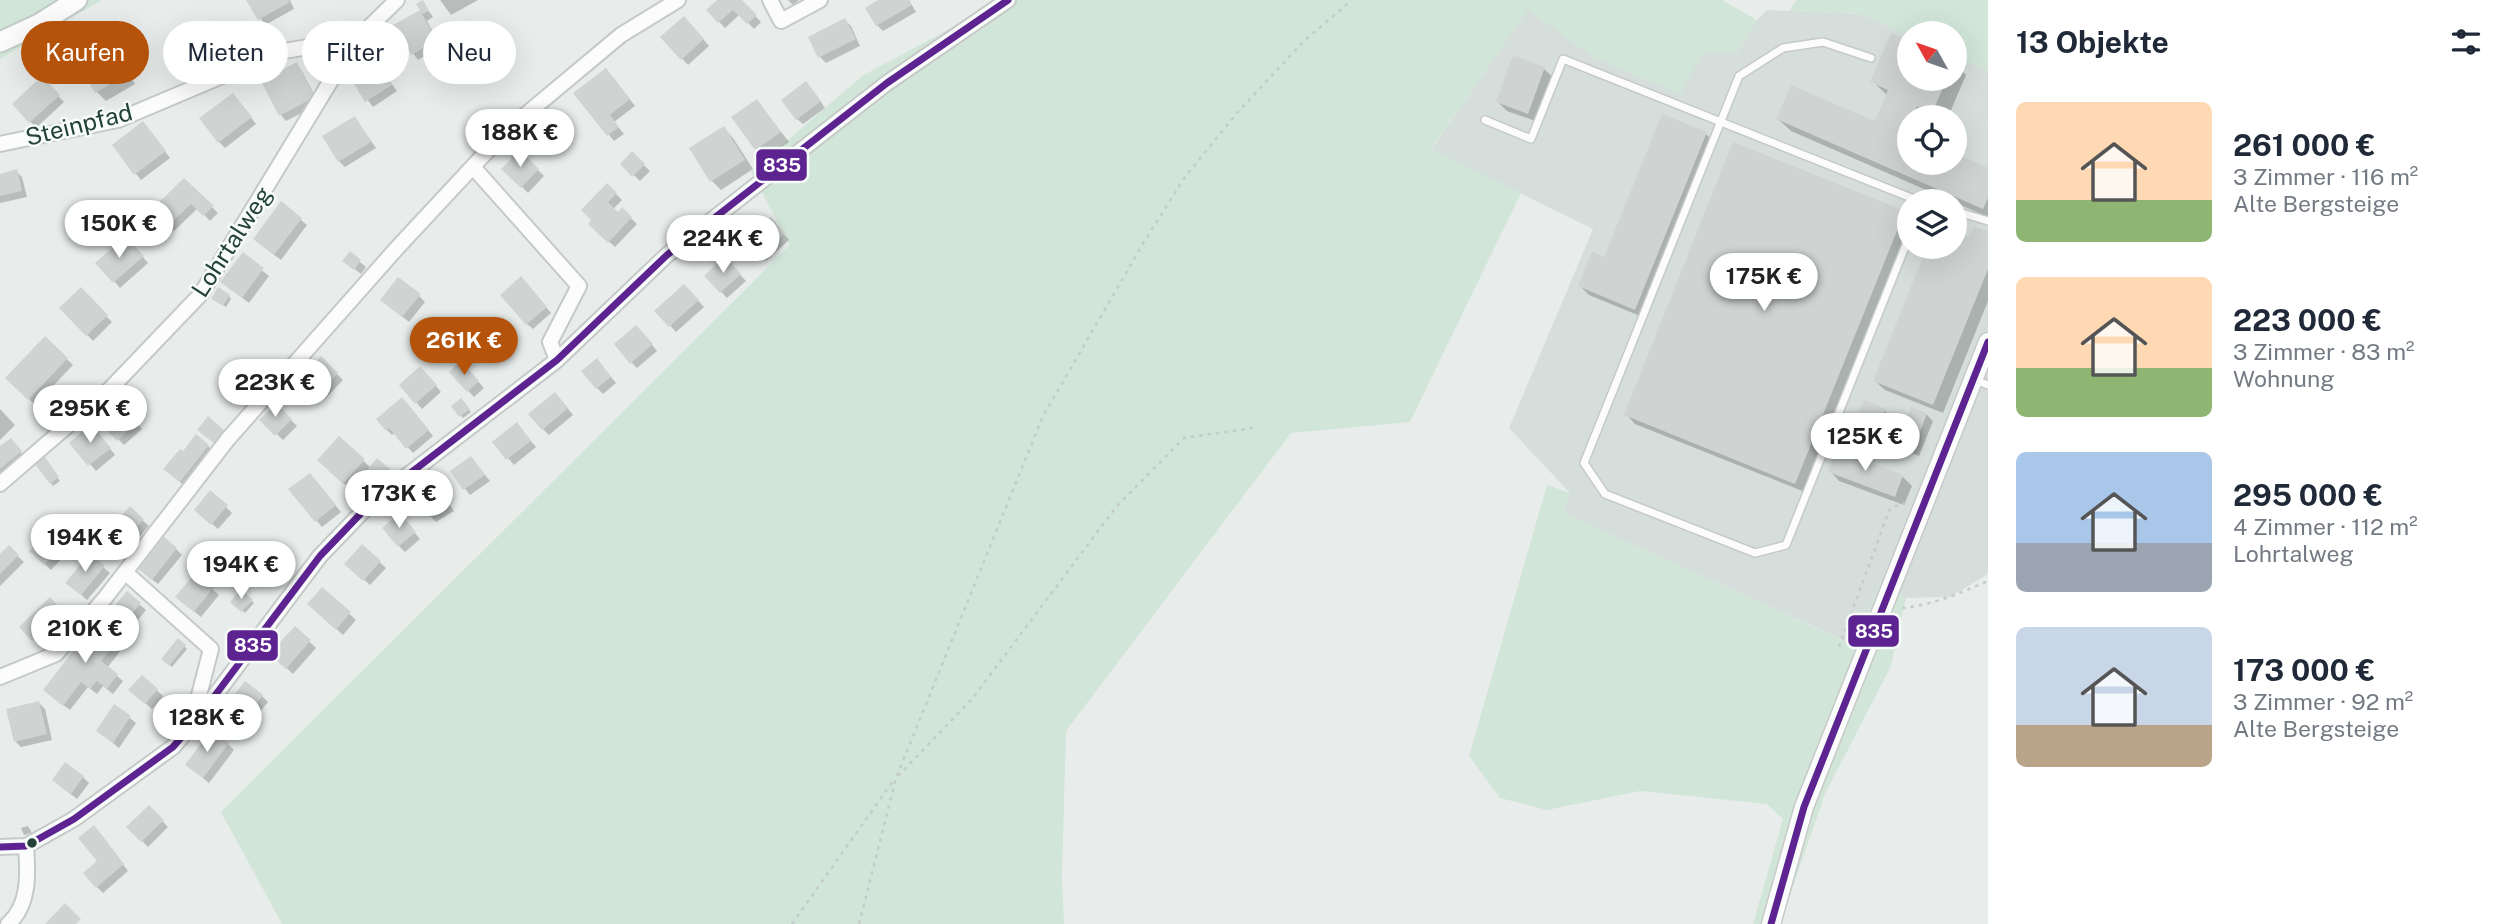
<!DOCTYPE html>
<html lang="de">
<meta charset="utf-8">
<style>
:root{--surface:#fff;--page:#f6f6f7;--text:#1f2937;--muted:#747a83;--accent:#b45309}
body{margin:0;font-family:"Public Sans",sans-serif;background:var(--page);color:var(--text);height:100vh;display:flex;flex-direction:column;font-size:26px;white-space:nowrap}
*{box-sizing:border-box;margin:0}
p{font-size:23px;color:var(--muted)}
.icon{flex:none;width:38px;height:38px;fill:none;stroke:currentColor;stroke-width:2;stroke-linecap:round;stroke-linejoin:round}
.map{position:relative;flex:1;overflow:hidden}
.sheet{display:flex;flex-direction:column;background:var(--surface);width:525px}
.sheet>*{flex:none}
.top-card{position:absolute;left:21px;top:21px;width:665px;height:63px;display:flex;gap:14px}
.needle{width:46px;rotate:310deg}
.fabs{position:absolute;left:1897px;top:21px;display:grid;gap:14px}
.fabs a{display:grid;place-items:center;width:70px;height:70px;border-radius:50%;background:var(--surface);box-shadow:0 7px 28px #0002;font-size:35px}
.price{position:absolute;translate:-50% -60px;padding:0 16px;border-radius:24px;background:#fff;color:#222;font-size:23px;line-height:46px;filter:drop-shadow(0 2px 4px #0008)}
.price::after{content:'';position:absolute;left:50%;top:42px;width:21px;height:16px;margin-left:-10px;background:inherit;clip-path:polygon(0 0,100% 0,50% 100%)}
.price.selected{background:var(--accent);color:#fff}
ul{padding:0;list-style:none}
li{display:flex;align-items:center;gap:21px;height:175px;padding:0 28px}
li span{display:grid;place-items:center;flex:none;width:196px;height:140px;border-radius:10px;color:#555}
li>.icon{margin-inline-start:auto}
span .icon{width:84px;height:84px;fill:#fffc;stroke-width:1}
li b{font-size:30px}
h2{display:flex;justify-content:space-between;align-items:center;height:84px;padding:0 28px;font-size:30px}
.tag{padding:0 24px;border-radius:32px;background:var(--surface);box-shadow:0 7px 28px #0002;font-size:24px;line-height:63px}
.tag.selected{background:var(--accent);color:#fff}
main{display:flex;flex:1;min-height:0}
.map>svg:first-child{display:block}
</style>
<main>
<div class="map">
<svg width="1988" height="924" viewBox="0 0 1988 924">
<rect width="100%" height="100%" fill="#e8edeb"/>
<!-- built -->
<path fill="#d6dedb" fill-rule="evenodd" d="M1528,9l67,49 142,-6 20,-32 10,-10 94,4 48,21v44h46v-23l33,15v503l-38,23 -44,1 -25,-16 -27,63 -291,-132 6,-21 -60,-64 84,-199 -162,-79zM1909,117h46v46h-46zM1909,201h46v46h-46z"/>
<!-- green -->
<path fill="#d1e6d8" d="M0,0h102l-102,59z
M1003,0h719l35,20 -20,32 -35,2 -22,40 -85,-36 -67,-48 -97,139 90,44 -111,229 -119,11 -225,298 -4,146 2,47h-782l-61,-112 569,-567 -39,-73 111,-96z
M1796,0h192v71l-33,-15v-23h-46v2l-48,-21 -72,-3z
M1547,485l23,8 -6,20 289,132 28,-63 25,16 -15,68 -66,128 -45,130h-27l30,-105 -16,-15 -127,-13 -93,19 -47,-12 -31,-42z"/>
<!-- shadow -->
<path fill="#0003" d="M248,0h42l4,9 -29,16z
M440,0h38l-27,15z
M719,0h21l21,22 -7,7 -14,-15 -15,14 -17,-18z
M788,0h11l-6,5z
M881,0h28l7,12 -33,19 -6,-6z
M422,2l11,15 -6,4 14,25 -23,14 -8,-11 -6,3 -15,-22 33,-19z
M845,20l6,6 9,20 -34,17 -6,-6z
M690,24l19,22 -21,19 -25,-28z
M199,29l18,26 -25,15 -6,-6z
M1892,35l17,8v36h46v-16l11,12 -18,42h-39v46h46v-8l33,15v47l-197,-86 -13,-12 98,5 12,-28 -16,-15z
M109,46l9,9 17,29 -29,17 -9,-9 -17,-28z
M1514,58l30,11 10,9 -16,44 -31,-11 -9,-9z
M296,65l6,6 17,33 -33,17 -5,-6z
M378,65l19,26 -24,16 -20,-27z
M612,76l23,30 -21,16 10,12 -10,7 -38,-47z
M42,79l22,23 -28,26 -22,-24z
M812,89l13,19 -22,16 -6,-5z
M238,101l18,23 -31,24 -6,-6z
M757,101l32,41 -24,16 -9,-9z
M355,118l21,30 -31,19 -6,-6z
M724,128l9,10 20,31 -32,21 -9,-9z
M149,130l21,28 -29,22 -27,-34z
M1706,134l9,9 -70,175 -56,-23 -9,-9 25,-27z
M520,152l24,24 -16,17 -24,-24z
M632,154l18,17 -10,10 -18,-17z
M16,171l6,6 5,20 -27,6v-28z
M184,180l34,33 -8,8 -12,-13 -24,23 -21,-21z
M607,185l15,15 -9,9 6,5 3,-4 15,14 -22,23 -25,-23z
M281,204l26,21 -26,35 -20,-15z
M1904,212l5,6v14l-104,260 -170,-68 -9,-10z
M771,219l18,21 -23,21 -19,-21z
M1955,233l15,6 18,-6v68l-45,112 -58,-23 -10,-9 54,-134h26z
M132,244l16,19 -28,25 -22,-25z
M350,254l16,13 -5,7 -10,-8z
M243,255l26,21 -20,27 -20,-15z
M725,259l21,22 -19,17 -21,-22z
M527,285l24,28 -18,16 -6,-5z
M684,286l20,21 -28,25 -19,-21z
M81,290l31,32 -19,19 -31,-33z
M229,296l2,3 -5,8 -10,-6z
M419,296l6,6 -16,20 -21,-17z
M642,333l15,18 -20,17 -6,-6z
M45,339l28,26 -38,40 -27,-27z
M321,358l22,22 -18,19 -23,-22z
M602,366l14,17 -13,11 -6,-6z
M467,369l17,19 -10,9 -23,-25z
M426,374l15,18 -19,17 -21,-24z
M561,400l12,15 -24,20 -6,-6z
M461,401l10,11 -8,6 -10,-11z
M118,403l24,26 -18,16 -24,-25z
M276,405l21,21 -14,14 -21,-20z
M408,406l25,30 -20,17 -18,-20 -3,2 -6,-6z
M0,409l15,16 -15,15z
M1912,409l15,6 6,6 -14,35 -15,-6 -6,-6z
M1885,411l6,6 -7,15 -20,-8 -6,-6z
M522,430l14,17 -22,18 -20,-23z
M97,432l18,23 -19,16 -24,-28z
M339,438l32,30 6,-8 18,16 -14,17 -16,-14 -11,13 -26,-22z
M10,440l13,15 -23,18v-25z
M208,446l6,6 -28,35 -15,-12 12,-22z
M471,458l19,23 -20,14 -18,-23z
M47,462l13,19 -7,5 -2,-3z
M1830,471l72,5 10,10 -8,19 -65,-24z
M315,481l26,31 -19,15 -31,-37z
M437,487l17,24 -18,11 -6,-6z
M226,507l6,6 -14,16 -16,-14z
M130,509l19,17 -22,25 -19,-18z
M405,521l15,18 -15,13 -6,-6z
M59,522l19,19 -27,29 -20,-19z
M362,546l24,22 -16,17 -24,-22z
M9,548l15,14 -24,24v-30z
M176,549l6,6 -24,29 -12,-9z
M90,556l20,17 -23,27 -13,-12z
M195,575l24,20 -18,22 -17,-14z
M322,589l34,31 -13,15 -28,-25z
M241,592l13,11 -9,10 -13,-11z
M127,594l19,16 -13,16 -13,-11z
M50,600l18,18 -29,27 -18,-18z
M295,628l21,20 -23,26 -15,-14z
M119,639l6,6 -18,23 16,13 -10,13 -10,-8 -6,8 -9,-7 -18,23 -19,-14z
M179,641l8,8 -15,18 -9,-8z
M142,677l21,19 -11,13 -15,-13z
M262,696l6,6 -20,24 -16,-13z
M39,703l6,6 7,31 -31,7 -6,-6z
M115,706l21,17 -17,25 -21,-17z
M228,744l6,6 -25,33 -22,-18z
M83,777l6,6 -12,16 -17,-13z
M149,807l19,20 -20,20 -19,-20z
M28,826l4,7 -8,2 -3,-7z
M100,833l28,38 -25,22 -6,-6z"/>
<!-- building -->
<path fill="#cfd4d2" d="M246,0h42l2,2 -32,18z
M423,0l6,11 -7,3 15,26 -26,15 -7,-12 -8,4 -10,-18 34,-19 -4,-6z
M717,0h25l15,15 -10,9 -14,-14 -15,13 -12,-13z
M878,0h31l3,5 -36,21 -11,-18z
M684,16l20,23 -23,21 -21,-23z
M845,18l11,21 -38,19 -10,-21z
M199,27l13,22 -27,16 -13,-21z
M1891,33l18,8v38h38l-15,34 -15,-7 -4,11h-4l-3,15 3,1v30h46v-10l33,15v30l-5,11 -207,-90 15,-34 84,36 13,-31 -18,-8z
M109,44l18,30 -32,19 -18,-30z
M1513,55l32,12 -17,47 -32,-12z
M297,62l18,35 -36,19 -18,-35z
M378,63l14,22 -27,17 -14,-23z
M606,68l24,31 -20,16 9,12 -12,9 -34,-43z
M42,76l18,19 -31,28 -17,-19z
M806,81l15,20 -25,19 -15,-20z
M233,93l19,24 -34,26 -19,-25z
M757,99l24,33 -26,18 -24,-33z
M1662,114l45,18 -72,178 -57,-24 14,-35 12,6z
M355,116l16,26 -33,20 -16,-26z
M143,121l23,30 -32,24 -22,-30z
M724,126l21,34 -35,22 -21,-34z
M1733,142l172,69 -110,273 -171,-69z
M520,150l19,19 -18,19 -20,-19z
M632,151l13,13 -13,13 -12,-13z
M17,169l5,22 -22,5v-22z
M184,178l30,28 -11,10 -12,-12 -24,23 -16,-17z
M607,183l10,10 -9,9 10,10 4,-5 10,10 -24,26 -20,-19 3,-4 -10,-10z
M281,201l21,17 -28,37 -21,-16z
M771,217l14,16 -26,23 -14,-16z
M1974,226l14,5v38l-55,136 -60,-24 54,-134h28v-16l14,6z
M126,236l18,20 -31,27 -18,-20z
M350,251l11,9 -7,10 -12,-9z
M243,252l21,16 -22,30 -22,-16z
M725,256l16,18 -21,19 -16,-17z
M521,276l26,31 -21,18 -26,-30z
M398,277l23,17 -19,23 -22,-17z
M684,284l15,16 -30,27 -15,-16z
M81,287l27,28 -22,21 -27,-28z
M218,287l12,8 -7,11 -12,-7z
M636,325l17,19 -23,20 -16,-20z
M45,336l23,22 -40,42 -23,-22z
M321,356l17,17 -20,21 -18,-17z
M597,358l14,19 -15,12 -15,-18z
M461,361l18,20 -12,11 -18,-20z
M420,366l17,19 -22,19 -16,-19z
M555,392l13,16 -26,22 -14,-16z
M402,397l27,33 -23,19 -17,-21 -4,2 -9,-11z
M461,398l9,11 -11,8 -8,-11z
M1864,400l22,9 -8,18 -22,-8z
M118,401l19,21 -20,19 -20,-21z
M276,403l16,16 -17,17 -16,-16z
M1911,407l16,6 -14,38 -17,-7z
M208,416l17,15 -10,13 -18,-14z
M517,422l14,19 -25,19 -14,-18z
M91,424l20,24 -23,18 -19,-23z
M196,434l13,11 -29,37 -17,-13 17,-20 3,2z
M339,436l26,23 -22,25 -26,-24z
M11,438l11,13 -22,18v-23z
M1836,449l67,26 -8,22 -67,-25z
M471,456l14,19 -22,15 -13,-19z
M45,457l14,20 -9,7 -15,-20z
M377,458l13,11 -16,19 -13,-11z
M310,473l26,32 -21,17 -27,-33z
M438,485l11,20 -20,12 -12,-19z
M210,490l18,15 -17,20 -17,-15z
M130,506l14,13 -24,28 -15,-13z
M400,513l16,19 -18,15 -16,-19z
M59,520l15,14 -30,31 -15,-14z
M164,537l13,11 -25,32 -14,-11z
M362,544l19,17 -18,20 -19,-17z
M9,545l10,10 -19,19v-20z
M90,553l15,13 -24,29 -16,-12z
M195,573l19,14 -20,25 -19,-15z
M322,587l29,25 -15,18 -29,-26z
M241,589l12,11 -12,12 -11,-10z
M127,591l14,12 -15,18 -14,-12z
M50,597l13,14 -31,30 -13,-14z
M97,620l23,18 -19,23 17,13 -11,15 -10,-8 -7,8 -9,-7 -18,24 -20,-16z
M295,626l16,14 -25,29 -17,-15z
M178,638l8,7 -17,21 -8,-7z
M142,675l16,14 -13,15 -17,-14z
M245,681l18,14 -21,27 -18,-14z
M39,701l8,33 -33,8 -8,-33z
M114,704l17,12 -18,27 -17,-12z
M211,730l18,13 -26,35 -18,-13z
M65,762l19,14 -13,18 -19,-14z
M149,805l15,15 -23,22 -15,-15z
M94,825l30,39 -28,24 -13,-15 14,-12 -19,-23z
M65,903l16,16 -5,5h-31z"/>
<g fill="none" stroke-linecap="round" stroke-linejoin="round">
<defs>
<path id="service" d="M1871,58l-48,-16 -40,6 -44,28 -155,387 21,31 150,59 31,-8 123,-308
M1485,120l46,19 32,-80 356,142
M1955,211l33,10
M1973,379l15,6"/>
<path id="minor" d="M770,0l11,21 39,-21
M0,144l118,-24 161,-68 57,-10 19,-1
M473,167l106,119 -29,56 7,18
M0,484l110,-95 91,-95 154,-253 42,-41
M125,572l86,77 -14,54 1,15
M0,677l56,-23 49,-56 123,-159 169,-191 108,-116 116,-97 57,-35
M0,847l26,-1 48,-27 99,-72 25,-29 122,-162 49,-51 188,-145 110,-105 220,-172 121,-83
M8,924c22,-19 20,-51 18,-78"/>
<path id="tertiary" d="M1771,924l33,-117 184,-465"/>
<path id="secondary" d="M0,42l39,-18 38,-24"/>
</defs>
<!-- service casing -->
<use href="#service" stroke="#c5cac8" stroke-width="10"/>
<!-- minor casing -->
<use href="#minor" stroke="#c5cac8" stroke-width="18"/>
<!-- tertiary casing -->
<use href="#tertiary" stroke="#c5cac8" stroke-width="21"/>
<!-- secondary casing -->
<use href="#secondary" stroke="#c3cbc8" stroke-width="23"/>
<!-- path -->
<path stroke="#c3ccca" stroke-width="2.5" stroke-dasharray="3.5 5" stroke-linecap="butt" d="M1902,608c31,-3 58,-15 86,-27
M1839,647l51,-139 16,-5
M898,776l74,-77 144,-192 68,-69 69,-10
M792,924l101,-143
M859,924l37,-146 147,-362 101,-174 41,-65 52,-64 67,-72 48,-41"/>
<!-- service -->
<use href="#service" stroke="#fcfcfc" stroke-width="7"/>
<!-- minor -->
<use href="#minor" stroke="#fcfcfc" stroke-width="14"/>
<!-- tertiary -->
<use href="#tertiary" stroke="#fcfcfc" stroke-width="18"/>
<!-- secondary -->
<use href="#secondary" stroke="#fcfcfc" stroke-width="19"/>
<defs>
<path id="bus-1" d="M0,847l26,-1 48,-27 99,-72 25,-29 122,-162 49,-51 188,-145 110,-105 220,-172 121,-83
M1771,924l33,-117 184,-465"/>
</defs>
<!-- bus-1 casing -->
<use href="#bus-1" stroke="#f7fbf9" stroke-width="12"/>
<!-- bus-1 -->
<use href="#bus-1" stroke="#5d2491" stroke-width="7"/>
</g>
<!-- markers -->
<circle fill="#24423a" stroke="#f7fbf9" stroke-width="2.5" cx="32" cy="843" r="6"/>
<g text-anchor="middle" stroke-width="5" stroke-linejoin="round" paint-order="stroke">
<!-- street labels -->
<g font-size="24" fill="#24423a" stroke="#f7fbf9">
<text transform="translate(79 125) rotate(-14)" y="8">Steinpfad</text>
<text transform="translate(232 242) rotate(-57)" y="8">Lohrtalweg</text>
</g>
</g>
<g stroke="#f7fbf9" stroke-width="2.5">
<rect x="755" y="148" width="53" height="34" rx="7" fill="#5d2491"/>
<rect x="1847" y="614" width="53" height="34" rx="7" fill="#5d2491"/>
<rect x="226" y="629" width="53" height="33" rx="7" fill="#5d2491"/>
</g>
<g font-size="19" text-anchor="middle" font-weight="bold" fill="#fff">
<text x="782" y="172">835</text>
<text x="1874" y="638">835</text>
<text x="253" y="652">835</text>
</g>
</svg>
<div class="fabs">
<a><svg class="needle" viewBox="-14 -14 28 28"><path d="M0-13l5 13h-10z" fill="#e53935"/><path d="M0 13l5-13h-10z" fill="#747a83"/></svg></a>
<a><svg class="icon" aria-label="locate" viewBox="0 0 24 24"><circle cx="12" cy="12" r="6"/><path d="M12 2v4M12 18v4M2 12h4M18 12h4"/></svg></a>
<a><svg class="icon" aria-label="layers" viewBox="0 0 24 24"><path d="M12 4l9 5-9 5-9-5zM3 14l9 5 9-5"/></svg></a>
</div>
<b class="price" style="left:520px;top:169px">188K €</b>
<b class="price" style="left:119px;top:260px">150K €</b>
<b class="price" style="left:723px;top:275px">224K €</b>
<b class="price" style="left:1764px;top:313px">175K €</b>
<b class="price selected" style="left:464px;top:377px">261K €</b>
<b class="price" style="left:275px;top:419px">223K €</b>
<b class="price" style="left:90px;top:445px">295K €</b>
<b class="price" style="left:1865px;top:473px">125K €</b>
<b class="price" style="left:399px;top:530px">173K €</b>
<b class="price" style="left:85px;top:574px">194K €</b>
<b class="price" style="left:241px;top:601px">194K €</b>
<b class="price" style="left:85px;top:665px">210K €</b>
<b class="price" style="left:207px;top:754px">128K €</b>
<div class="top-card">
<a class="tag selected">Kaufen</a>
<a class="tag">Mieten</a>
<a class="tag">Filter</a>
<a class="tag">Neu</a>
</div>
</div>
<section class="sheet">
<h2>13 Objekte<svg class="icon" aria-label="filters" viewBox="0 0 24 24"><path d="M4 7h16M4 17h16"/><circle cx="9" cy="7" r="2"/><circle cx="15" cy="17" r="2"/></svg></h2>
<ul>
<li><span style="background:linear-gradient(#ffd9b3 70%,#8fb573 0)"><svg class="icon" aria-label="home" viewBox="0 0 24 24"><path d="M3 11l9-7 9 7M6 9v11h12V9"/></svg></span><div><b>261 000 €</b><p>3 Zimmer · 116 m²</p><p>Alte Bergsteige</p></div></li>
<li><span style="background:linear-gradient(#ffd9b3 65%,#8fb573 0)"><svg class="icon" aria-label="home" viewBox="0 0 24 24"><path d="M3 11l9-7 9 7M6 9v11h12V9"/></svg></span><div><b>223 000 €</b><p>3 Zimmer · 83 m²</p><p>Wohnung</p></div></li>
<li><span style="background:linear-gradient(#a9c7e8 65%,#9aa5b1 0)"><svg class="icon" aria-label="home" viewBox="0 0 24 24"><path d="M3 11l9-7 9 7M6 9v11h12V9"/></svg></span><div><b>295 000 €</b><p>4 Zimmer · 112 m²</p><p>Lohrtalweg</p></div></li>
<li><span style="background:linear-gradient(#c9d6e8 70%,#b9a48a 0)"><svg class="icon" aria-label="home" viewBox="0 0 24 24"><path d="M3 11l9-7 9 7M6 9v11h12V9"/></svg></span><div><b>173 000 €</b><p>3 Zimmer · 92 m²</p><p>Alte Bergsteige</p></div></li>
</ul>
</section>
</main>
